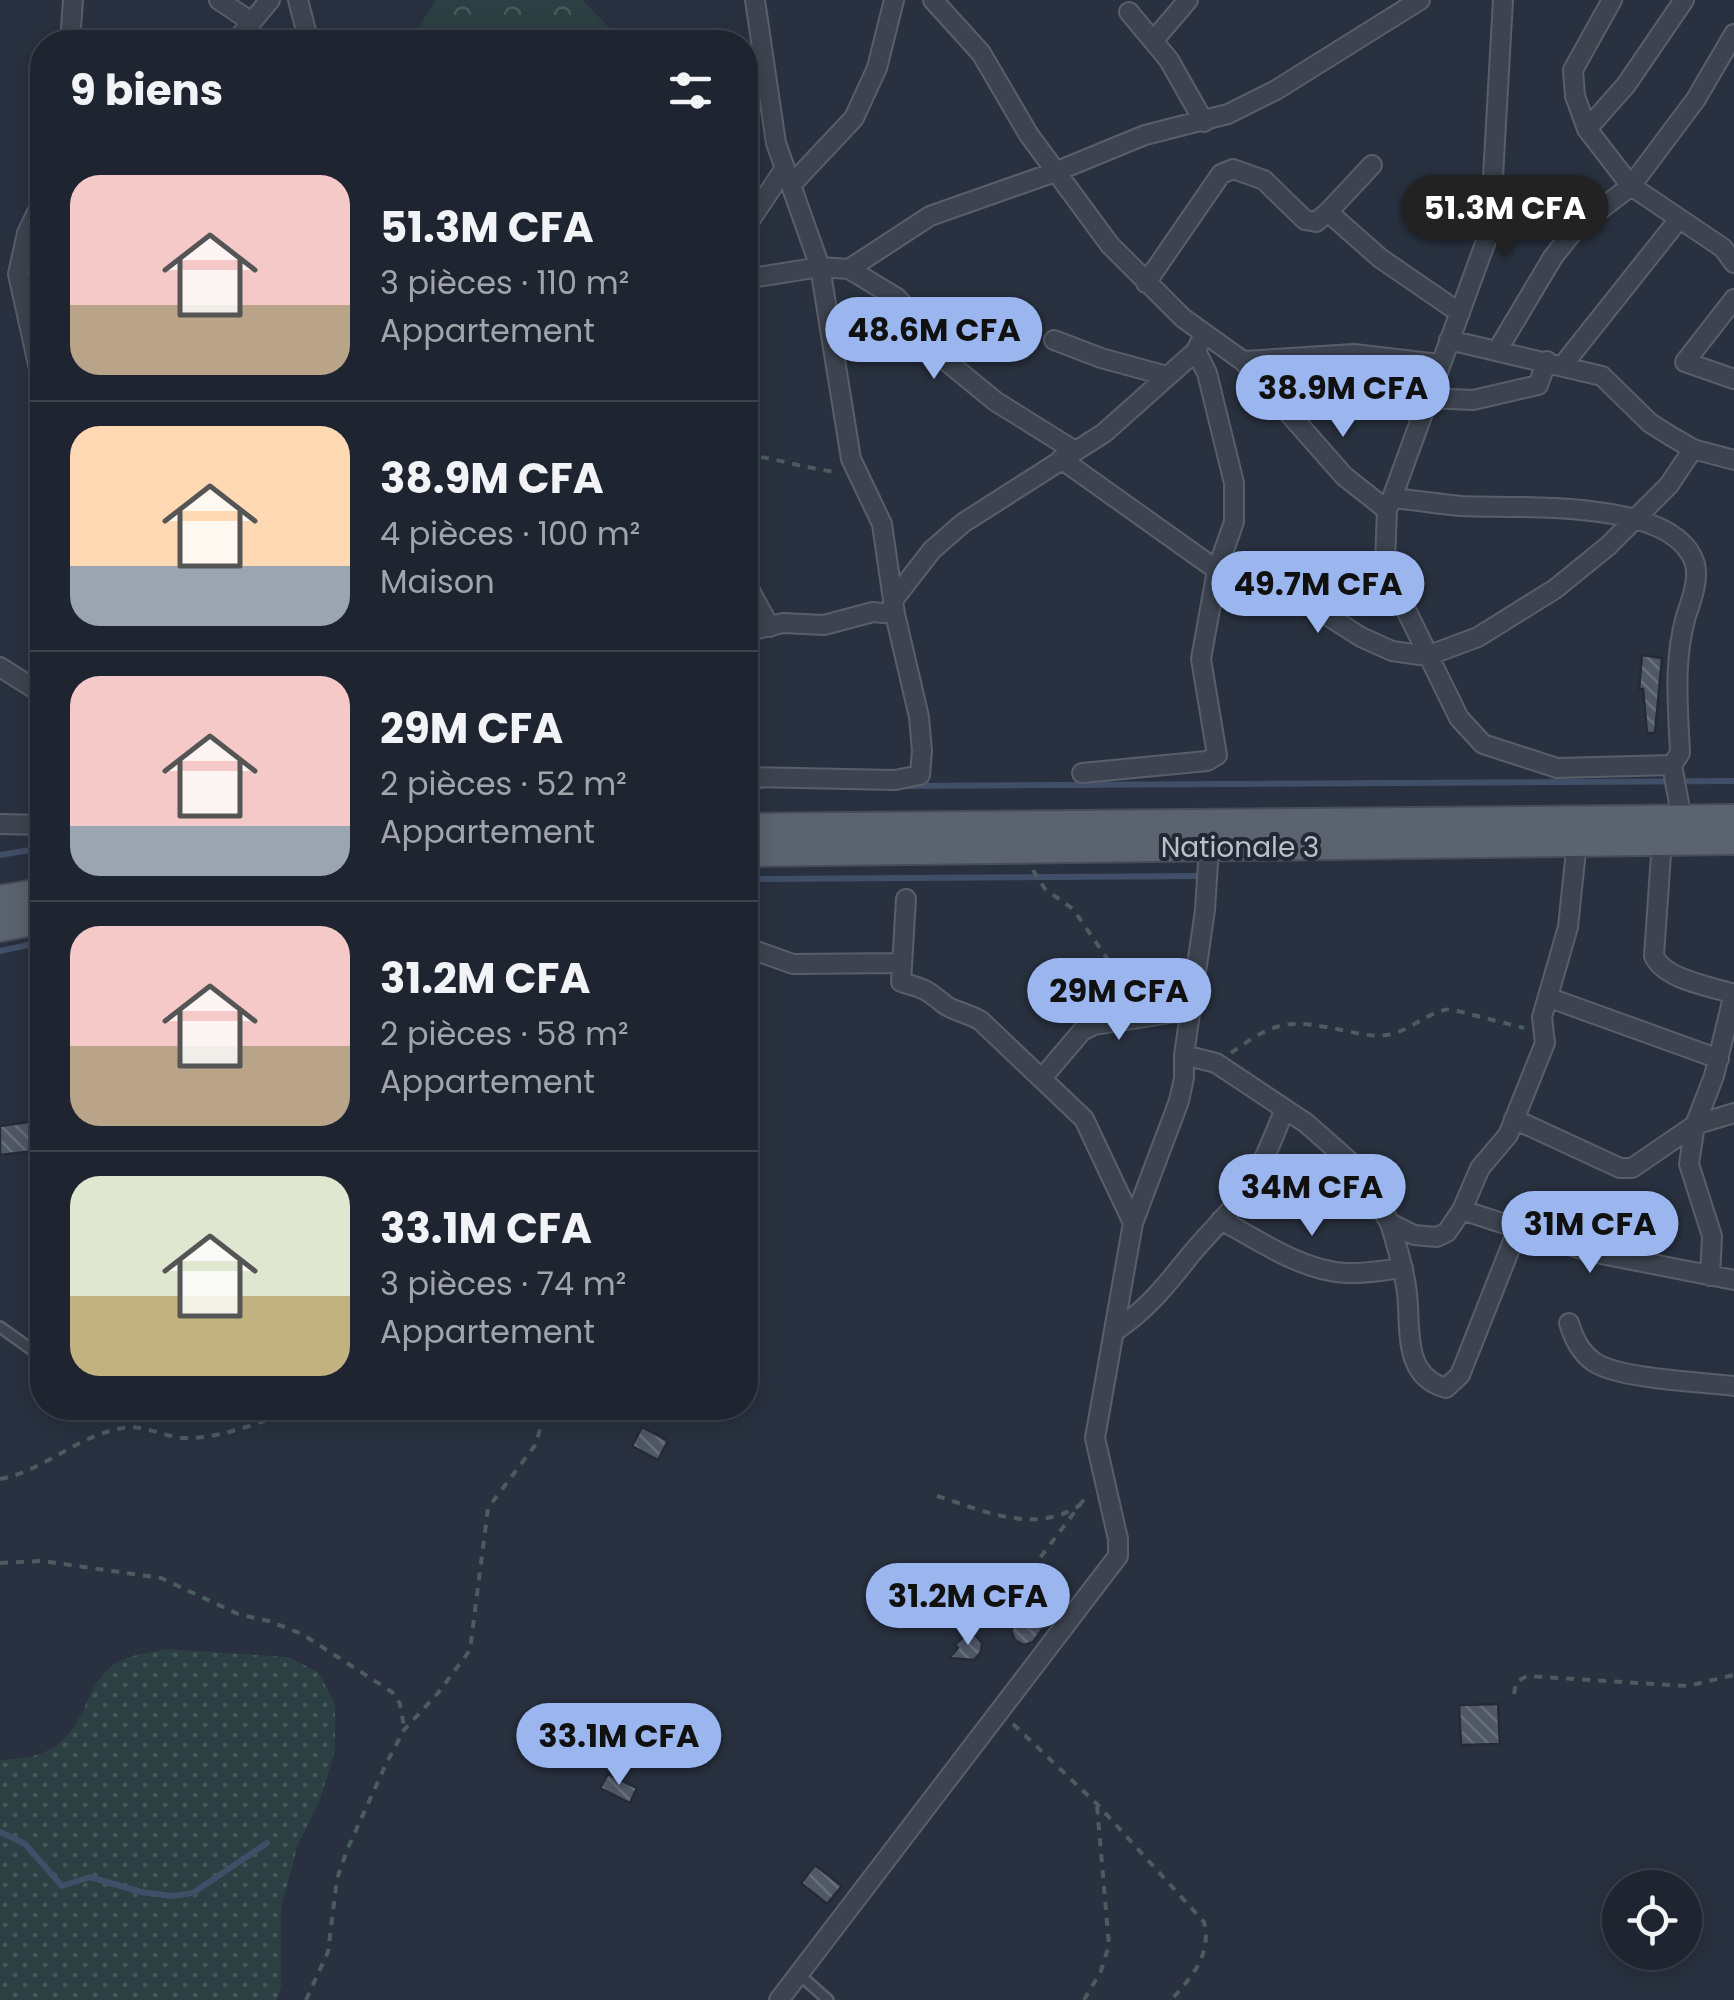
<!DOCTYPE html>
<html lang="fr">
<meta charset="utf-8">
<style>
:root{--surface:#1f2530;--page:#2c313c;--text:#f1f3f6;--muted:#a1a5ab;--line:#3c424c;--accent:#9bb6ee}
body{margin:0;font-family:Poppins,sans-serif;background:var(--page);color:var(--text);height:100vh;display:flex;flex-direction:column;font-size:38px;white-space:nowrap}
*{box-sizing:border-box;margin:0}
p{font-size:32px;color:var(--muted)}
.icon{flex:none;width:55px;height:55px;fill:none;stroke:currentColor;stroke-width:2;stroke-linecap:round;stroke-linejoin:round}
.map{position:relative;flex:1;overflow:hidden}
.details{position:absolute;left:30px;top:30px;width:728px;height:1390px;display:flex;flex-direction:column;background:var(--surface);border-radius:40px;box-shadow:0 5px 25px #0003,0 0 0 2px var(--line)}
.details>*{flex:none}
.tools{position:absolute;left:1602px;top:1870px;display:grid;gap:20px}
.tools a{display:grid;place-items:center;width:100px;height:100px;border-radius:50%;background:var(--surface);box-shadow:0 5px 25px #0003,0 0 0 2px var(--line);font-size:50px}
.price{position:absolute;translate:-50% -85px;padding:0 22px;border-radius:35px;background:var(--accent);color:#111;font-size:32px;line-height:65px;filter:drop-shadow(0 2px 5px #0008)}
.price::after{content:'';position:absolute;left:50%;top:60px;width:30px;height:22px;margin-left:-15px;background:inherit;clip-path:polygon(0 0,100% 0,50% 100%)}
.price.current{background:#222;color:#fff}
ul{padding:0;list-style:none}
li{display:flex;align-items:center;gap:30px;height:250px;padding:0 40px}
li+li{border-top:2px solid var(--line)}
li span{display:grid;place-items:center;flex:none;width:280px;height:200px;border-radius:30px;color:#555}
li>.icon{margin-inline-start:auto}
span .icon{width:120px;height:120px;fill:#fffc;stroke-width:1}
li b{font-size:42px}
h2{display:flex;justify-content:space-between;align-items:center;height:120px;padding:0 40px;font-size:42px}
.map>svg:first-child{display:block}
</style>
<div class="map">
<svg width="1734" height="2000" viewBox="0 0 1734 2000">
<defs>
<pattern id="grass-dots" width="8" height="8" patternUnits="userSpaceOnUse" patternTransform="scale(2.5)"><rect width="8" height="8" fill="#2c3f42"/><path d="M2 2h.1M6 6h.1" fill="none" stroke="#48595c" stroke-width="1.8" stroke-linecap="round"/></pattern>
<pattern id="forest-crowns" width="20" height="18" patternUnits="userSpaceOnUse" patternTransform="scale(2.5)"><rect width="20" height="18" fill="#2c3f42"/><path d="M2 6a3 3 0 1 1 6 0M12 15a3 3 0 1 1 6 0" fill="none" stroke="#48595c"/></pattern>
<pattern id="building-back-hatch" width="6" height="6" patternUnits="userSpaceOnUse" patternTransform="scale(2.5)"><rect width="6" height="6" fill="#505868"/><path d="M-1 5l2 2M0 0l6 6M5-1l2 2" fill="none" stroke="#676e7c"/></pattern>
</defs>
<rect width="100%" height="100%" fill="#293140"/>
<!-- grass -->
<path fill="url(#grass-dots)" d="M166,1649l122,8 30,15 17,32v46l-15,50 -22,44 -17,64v78l-4,14h-277v-240c46,-2 66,-12 86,-56 7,-16 13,-27 27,-39 13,-10 36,-12 53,-16z"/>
<!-- forest -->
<path fill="url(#forest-crowns)" d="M436,0h146l41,42h-214z"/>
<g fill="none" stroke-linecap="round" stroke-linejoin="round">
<!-- stream -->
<path stroke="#414e67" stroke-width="6" d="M745,786h18
M905,786l829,-5
M0,855l42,-7
M745,879l459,-3
M0,951l42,-9
M0,1832l25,12 37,42 28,-9 51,15 32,4 20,-3 74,-50"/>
</g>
<!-- building -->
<path fill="url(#building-back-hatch)" stroke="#242b37" stroke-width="2.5" d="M1642,655l20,3 -7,75h-8l-4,-44h-4z
M42,1120v30l-42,5v-29z
M642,1427l26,14 -10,19 -26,-14z
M1030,1580l15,6 1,17 10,8 -23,31 -9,3 -9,-5 -4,-9 12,-22 -3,-20z
M968,1634l8,2 6,7 -1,9 -7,8 -25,-2 9,-10 -3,-4z
M1498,1704l2,40 -39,1 -2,-40z
M608,1774l29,14 -7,15 -30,-15z
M815,1865l27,21 -15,18 -26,-21z"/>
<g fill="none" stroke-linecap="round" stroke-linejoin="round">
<defs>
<path id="lane" d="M0,1327l42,30
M800,1975l28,25"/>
<path id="street" d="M219,0l31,21
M298,0l11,42
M933,0l48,53 48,82 81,110 73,73 60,43 101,115 43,34 -2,51 4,14 70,143 24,26 74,24 115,-3 10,55
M1612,0l-39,70 2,26 12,33 44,57 92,62 11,15
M1129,12l40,48 35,62
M1153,41l35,-41
M70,42l3,-42
M235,42l35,-42
M1587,129l39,-44 58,-85
M792,184l62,-66 23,-50 17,-68
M42,202l-15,31 -9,41 24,109
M1328,212l44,-47
M745,228l40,-60
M849,269l81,-53 125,-44 90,-37 83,-21 48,-24 144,-90
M745,279l75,-12 29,2 48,29 24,26 18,31 56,46 80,50
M1146,283l75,-109 12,-5 31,11 41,40 11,2 12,-10 52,46 80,55
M1734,299l-49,63 49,17
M1054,340l47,18 66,18
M1449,340l153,36 48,47 19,12 24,14 41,11
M1497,351l56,-94 23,-29 55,-42 65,-87 38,-65
M1243,361l111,-7 85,10
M1563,365l116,-146
M1428,398l45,2 65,-15 9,-24
M1061,459l156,111 86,30 58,37 31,14 35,5 51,-19 77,-48 53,-43 61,-61 24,-36
M1392,498l98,-268 13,-230
M1387,510l5,-12c23,2 46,6 69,8 55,3 214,-9 234,58 4,17 -4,37 -9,52 -13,47 -8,89 -6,137l-8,12
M745,582l25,45
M894,599l38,-49 31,-27 141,-90 92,-82
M745,632l38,-9 41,2 49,-13 22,2
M42,648l-4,43 4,18
M0,667l38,24
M1082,773l125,-12 10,-6 -16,-96 16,-89 17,-48v-39l-27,-110 -11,-22 8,-17
M745,777l150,3 25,-5 2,-24 -3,-34 -24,-103 -13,-90 -31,-65 -31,-192 -44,-124 -21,-143
M0,824l42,1
M1662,840l-8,116c11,24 56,30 80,38
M906,899l-5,83c24,7 25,7 43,22 6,6 27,10 37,17l103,98 49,104
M745,947l48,17 107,-1
M1550,998l169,61
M1184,1055l32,8 90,60 51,45 33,55 24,12 23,2 10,-5 15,-22 18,-42 28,-33 37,-92 -3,-26 26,-90 9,-86
M1043,1077l39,-46 12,-6 96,-15
M1514,1119l106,49h12l63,-43 39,-12
M1462,1210l129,42 143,28
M1221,1220c37,20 81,51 125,53 19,1 38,-3 57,-5
M1390,1223c7,23 14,46 17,70 4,35 -5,83 39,95l14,-13 57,-144
M1710,1276l2,-40 -23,-72 6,-39 19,-49 20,-83
M1569,1323c5,16 11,29 25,39 25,17 107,20 140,24
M1115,1331c33,-22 53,-48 77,-78 18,-22 41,-42 56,-66 16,-24 26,-52 37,-78
M779,2000l339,-444v-17l-23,-101 38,-215 46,-122 5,-23v-23l21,-145 4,-63"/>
<path id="primary" d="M745,828l989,-9
M745,852l989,-12
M0,900l42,-7
M0,927l42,-8"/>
</defs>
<!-- lane casing -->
<use href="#lane" stroke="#585f6a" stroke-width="14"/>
<!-- street casing -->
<use href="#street" stroke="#585f6a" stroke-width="22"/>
<!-- primary casing -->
<use href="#primary" stroke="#474d59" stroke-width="32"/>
<!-- path -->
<path stroke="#4b5c5f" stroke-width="4" stroke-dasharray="8 8" stroke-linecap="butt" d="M745,455c32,3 61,14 93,17
M1033,870l12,19 28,20 64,93
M1231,1053c48,-35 60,-33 116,-22 13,3 26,6 39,4 24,-3 40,-23 64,-26l74,19
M0,1479c44,-8 78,-44 123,-51 20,-4 41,9 61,10 37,1 80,-17 114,-30
M937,1496c48,15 97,39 143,9
M0,1563l42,-2 119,17 77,36 31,7 33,13 90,58 8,12 4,23
M1031,1570l57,-76
M1514,1694l2,-12 11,-6 161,10 46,-11
M1013,1724l84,80 107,118c8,32 -12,55 -33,78
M306,2000l22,-48 9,-73 10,-29 39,-86 18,-34 34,-37 32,-43 18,-142 48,-64 4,-15 -6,-21
M1084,2000l17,-29 8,-26 -12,-139"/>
<!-- lane -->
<use href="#lane" stroke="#3d4450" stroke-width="9"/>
<!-- street -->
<use href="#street" stroke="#3d4450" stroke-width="18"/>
<!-- primary -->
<use href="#primary" stroke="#5b636f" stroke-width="28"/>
</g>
<g text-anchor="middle" stroke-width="8" stroke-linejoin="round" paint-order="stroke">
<!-- street labels -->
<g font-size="28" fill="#babfca" stroke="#222935">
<text x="1240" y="857">Nationale 3</text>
</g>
</g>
</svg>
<div class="tools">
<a><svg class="icon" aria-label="locate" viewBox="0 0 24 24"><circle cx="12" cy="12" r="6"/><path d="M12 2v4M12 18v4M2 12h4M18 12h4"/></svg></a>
</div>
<b class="price current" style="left:1505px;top:260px">51.3M CFA</b>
<b class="price" style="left:934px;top:382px">48.6M CFA</b>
<b class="price" style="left:1343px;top:440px">38.9M CFA</b>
<b class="price" style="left:1318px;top:636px">49.7M CFA</b>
<b class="price" style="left:1119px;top:1043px">29M CFA</b>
<b class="price" style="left:1312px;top:1239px">34M CFA</b>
<b class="price" style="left:1590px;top:1276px">31M CFA</b>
<b class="price" style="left:968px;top:1648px">31.2M CFA</b>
<b class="price" style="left:619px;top:1788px">33.1M CFA</b>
<section class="details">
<h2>9 biens<svg class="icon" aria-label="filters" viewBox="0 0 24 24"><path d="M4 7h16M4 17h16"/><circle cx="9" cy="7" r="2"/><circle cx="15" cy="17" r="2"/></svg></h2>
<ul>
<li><span style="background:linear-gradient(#f6c9c9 65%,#b9a48a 0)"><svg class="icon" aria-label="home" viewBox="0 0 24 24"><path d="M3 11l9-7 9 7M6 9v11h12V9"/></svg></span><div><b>51.3M CFA</b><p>3 pièces · 110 m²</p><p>Appartement</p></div></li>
<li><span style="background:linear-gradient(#ffd9b3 70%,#9aa5b1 0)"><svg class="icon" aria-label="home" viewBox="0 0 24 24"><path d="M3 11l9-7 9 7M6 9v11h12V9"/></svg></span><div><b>38.9M CFA</b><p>4 pièces · 100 m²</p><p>Maison</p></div></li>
<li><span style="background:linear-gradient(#f6c9c9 75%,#9aa5b1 0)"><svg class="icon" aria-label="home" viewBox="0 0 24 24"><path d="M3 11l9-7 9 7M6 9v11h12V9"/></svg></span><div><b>29M CFA</b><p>2 pièces · 52 m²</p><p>Appartement</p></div></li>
<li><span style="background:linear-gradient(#f6c9c9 60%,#b9a48a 0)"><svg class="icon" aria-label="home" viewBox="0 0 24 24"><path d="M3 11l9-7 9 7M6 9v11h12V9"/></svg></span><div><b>31.2M CFA</b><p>2 pièces · 58 m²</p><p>Appartement</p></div></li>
<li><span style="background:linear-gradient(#dfe7d0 60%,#c2b280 0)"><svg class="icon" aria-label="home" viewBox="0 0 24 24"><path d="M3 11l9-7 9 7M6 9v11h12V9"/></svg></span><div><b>33.1M CFA</b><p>3 pièces · 74 m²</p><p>Appartement</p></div></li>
</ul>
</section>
</div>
